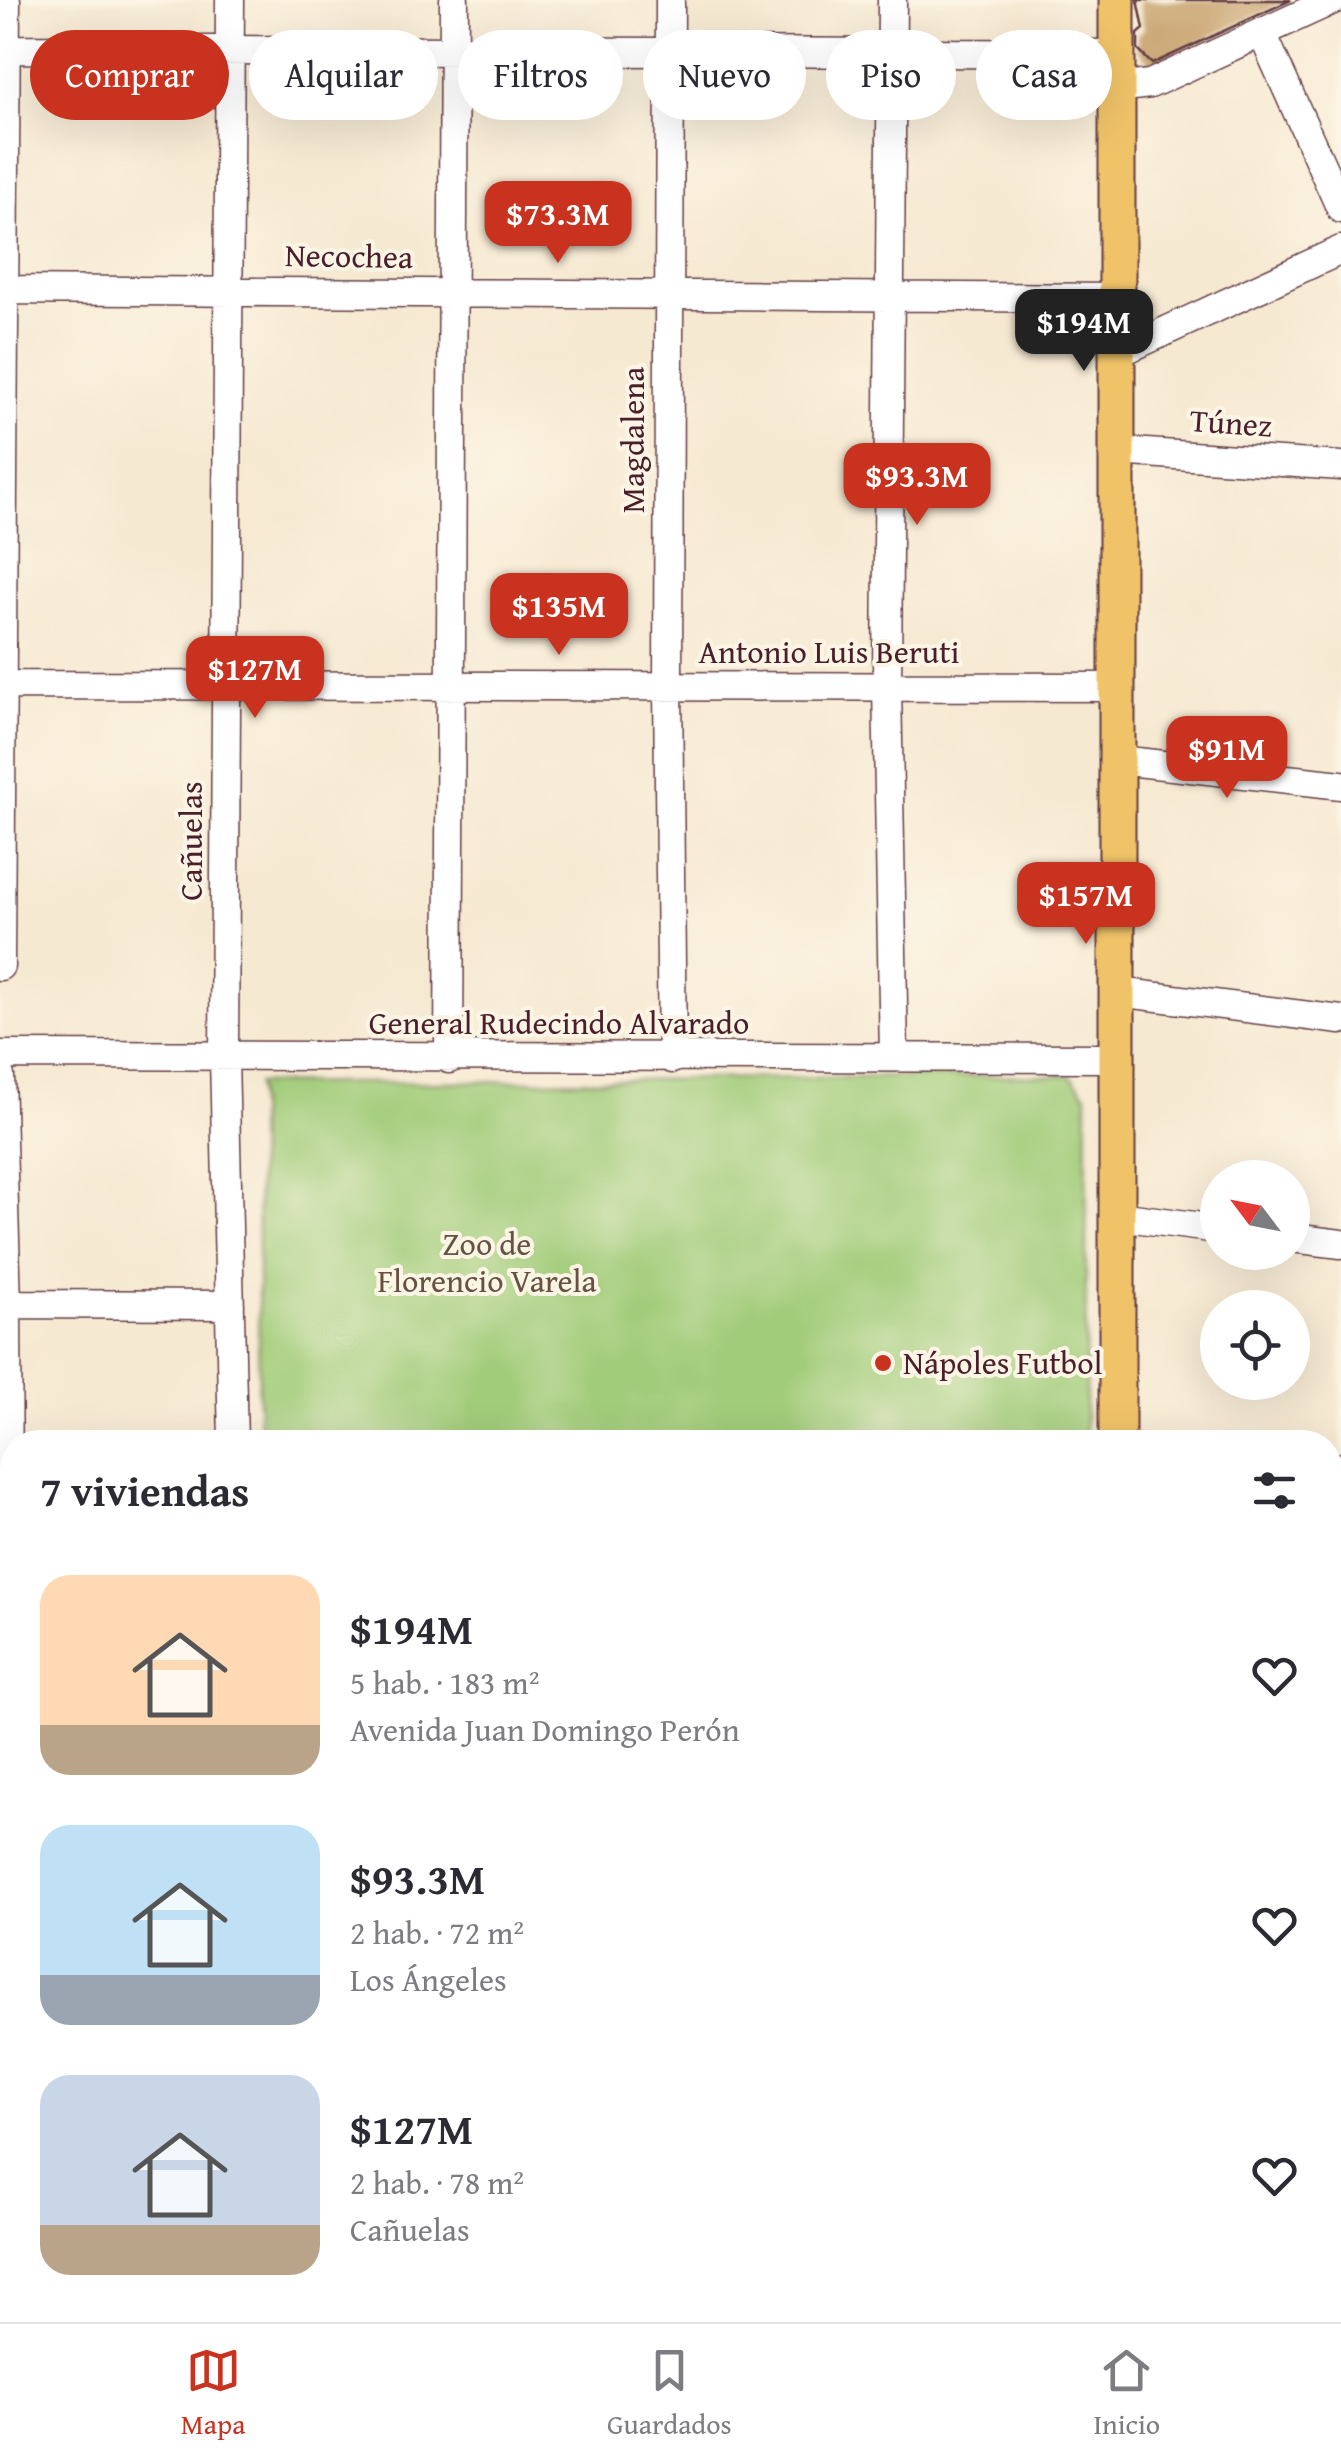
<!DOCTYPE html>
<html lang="es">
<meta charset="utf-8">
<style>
:root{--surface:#fff;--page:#f7f7f7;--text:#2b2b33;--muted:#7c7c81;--line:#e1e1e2;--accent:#c8321e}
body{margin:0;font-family:"Gentium Book Plus",serif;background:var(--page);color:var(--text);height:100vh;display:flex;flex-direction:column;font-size:38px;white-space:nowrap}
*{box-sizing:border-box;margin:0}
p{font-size:32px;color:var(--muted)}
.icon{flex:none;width:55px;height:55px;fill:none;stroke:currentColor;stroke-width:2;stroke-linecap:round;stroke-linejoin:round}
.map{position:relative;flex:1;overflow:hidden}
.side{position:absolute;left:0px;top:1430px;width:1342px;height:892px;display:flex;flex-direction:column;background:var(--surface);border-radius:40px 40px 0 0;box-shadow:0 10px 40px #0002}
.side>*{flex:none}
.guide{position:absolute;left:30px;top:30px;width:1282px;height:90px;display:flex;gap:20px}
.needle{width:65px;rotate:302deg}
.controls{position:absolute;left:1200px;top:1160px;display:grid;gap:20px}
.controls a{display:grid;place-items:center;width:110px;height:110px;border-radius:50%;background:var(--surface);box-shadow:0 10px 40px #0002;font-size:50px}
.price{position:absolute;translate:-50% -85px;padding:0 22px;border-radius:20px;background:var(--accent);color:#fff;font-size:32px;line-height:65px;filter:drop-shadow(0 2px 5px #0008)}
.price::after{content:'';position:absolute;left:50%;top:60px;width:30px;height:22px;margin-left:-15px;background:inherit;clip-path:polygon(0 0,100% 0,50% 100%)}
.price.on{background:#222;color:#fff}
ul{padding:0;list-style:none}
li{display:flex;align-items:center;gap:30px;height:250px;padding:0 40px}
li span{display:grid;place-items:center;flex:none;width:280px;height:200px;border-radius:30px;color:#555}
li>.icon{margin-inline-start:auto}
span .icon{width:120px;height:120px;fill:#fffc;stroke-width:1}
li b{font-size:42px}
h2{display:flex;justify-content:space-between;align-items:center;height:120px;padding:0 40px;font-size:42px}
.chip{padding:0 35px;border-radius:45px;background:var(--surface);box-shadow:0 10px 40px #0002;font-size:35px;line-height:90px}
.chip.on{background:var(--accent);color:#fff}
.tabs{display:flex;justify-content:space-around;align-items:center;height:140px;border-top:2px solid var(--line);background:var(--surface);font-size:28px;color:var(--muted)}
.tabs a{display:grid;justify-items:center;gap:5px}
.tabs .on{color:var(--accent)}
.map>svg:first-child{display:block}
</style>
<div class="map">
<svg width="1341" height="2322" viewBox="0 0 1341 2322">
<rect width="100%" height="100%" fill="#fcf5e5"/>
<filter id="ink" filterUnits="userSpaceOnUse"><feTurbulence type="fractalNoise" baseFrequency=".01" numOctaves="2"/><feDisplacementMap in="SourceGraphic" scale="20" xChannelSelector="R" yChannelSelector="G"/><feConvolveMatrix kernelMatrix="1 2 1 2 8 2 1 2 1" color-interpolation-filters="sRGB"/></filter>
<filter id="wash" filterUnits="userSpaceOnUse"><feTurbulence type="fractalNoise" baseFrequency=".0048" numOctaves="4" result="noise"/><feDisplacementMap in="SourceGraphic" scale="40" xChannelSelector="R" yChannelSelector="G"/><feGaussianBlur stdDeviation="2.25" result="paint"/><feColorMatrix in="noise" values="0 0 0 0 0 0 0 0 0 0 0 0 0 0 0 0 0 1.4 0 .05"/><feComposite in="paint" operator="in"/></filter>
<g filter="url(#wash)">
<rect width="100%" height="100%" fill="#f6e9d2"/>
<!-- green -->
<path fill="#a1cc79" stroke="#767652" stroke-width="2.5" d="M1070,1075l17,20 -2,347h-826l-2,-358z"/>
<g id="blocks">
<!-- building -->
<path fill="#cba776" d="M1138,0h153l-139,64 -14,-14v-16l6,-5z"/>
</g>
</g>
<g filter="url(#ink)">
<use href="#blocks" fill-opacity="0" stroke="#643d44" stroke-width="2.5"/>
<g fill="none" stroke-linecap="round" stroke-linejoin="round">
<defs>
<path id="minor" d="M230,0l-6,1057 9,385
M670,0l-2,688 4,371
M892,0l-5,686 7,371
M1262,33l79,176
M0,49l1116,5
M1116,88l34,-4 183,-84
M0,290l1116,8
M1116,354l225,-104
M1116,451l225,15
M0,685l1118,2
M1119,760l222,25
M0,966l6,-966
M1118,992l223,28
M0,1055l1118,3
M449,1059l5,-1059
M0,1076l7,228 2,443
M1118,1216l100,13
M1292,1238l49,6
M0,1304l230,1
M1330,1467l11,1
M1330,1649l11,1
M1330,1813l11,1
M0,1963l12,-3
M1330,2133h11
M0,2184l12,-1
M688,2310v12
M265,2322v-12"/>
<path id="major" d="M1117,0v1442
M1116,2322v-12"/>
</defs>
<!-- minor casing -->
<use href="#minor" stroke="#643d44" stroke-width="31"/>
<!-- major casing -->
<use href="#major" stroke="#643d44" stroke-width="39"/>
<!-- minor -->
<use href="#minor" stroke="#fff" stroke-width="28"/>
<!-- major -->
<use href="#major" stroke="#f0c369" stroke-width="35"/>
</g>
</g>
<!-- markers -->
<circle fill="#c8321e" stroke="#fcf5e5" stroke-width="4" cx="883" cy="1363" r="10"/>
<g text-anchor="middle" stroke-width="8" stroke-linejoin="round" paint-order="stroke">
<!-- street labels -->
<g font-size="32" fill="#4a1f2b" stroke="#fcf5e5">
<text transform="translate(349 256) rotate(1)" y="11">Necochea</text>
<text transform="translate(1231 423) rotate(4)" y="11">Túnez</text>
<text transform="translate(633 440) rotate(-90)" y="11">Magdalena</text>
<text x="829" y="663">Antonio Luis Beruti</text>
<text transform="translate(191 841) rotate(-90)" y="11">Cañuelas</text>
<text x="559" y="1034">General Rudecindo Alvarado</text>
</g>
<!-- park labels -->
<g font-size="32" fill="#645342" stroke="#fcf5e5">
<text x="487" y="1255">Zoo de<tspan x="487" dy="37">Florencio Varela</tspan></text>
</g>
<!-- poi labels -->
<g font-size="32" fill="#4a1f2b" stroke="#fcf5e5" text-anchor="start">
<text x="903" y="1374">Nápoles Futbol</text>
</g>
</g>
</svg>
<div class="controls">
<a><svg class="needle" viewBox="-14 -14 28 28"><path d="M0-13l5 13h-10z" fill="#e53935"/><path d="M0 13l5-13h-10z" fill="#7c7c81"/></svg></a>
<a><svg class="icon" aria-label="locate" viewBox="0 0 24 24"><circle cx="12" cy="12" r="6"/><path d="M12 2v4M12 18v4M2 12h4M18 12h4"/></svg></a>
</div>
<b class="price" style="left:558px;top:266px">$73.3M</b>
<b class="price on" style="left:1084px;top:374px">$194M</b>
<b class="price" style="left:917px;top:528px">$93.3M</b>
<b class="price" style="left:559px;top:658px">$135M</b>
<b class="price" style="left:255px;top:721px">$127M</b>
<b class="price" style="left:1227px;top:801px">$91M</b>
<b class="price" style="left:1086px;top:947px">$157M</b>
<div class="guide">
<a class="chip on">Comprar</a>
<a class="chip">Alquilar</a>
<a class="chip">Filtros</a>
<a class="chip">Nuevo</a>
<a class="chip">Piso</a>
<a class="chip">Casa</a>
</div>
<section class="side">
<h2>7 viviendas<svg class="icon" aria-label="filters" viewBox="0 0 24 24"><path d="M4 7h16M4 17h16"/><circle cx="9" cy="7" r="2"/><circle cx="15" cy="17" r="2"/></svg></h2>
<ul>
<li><span style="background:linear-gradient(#ffd9b3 75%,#b9a48a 0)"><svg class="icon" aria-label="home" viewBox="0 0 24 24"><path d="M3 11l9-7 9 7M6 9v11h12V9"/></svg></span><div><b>$194M</b><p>5 hab. · 183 m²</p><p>Avenida Juan Domingo Perón</p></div><svg class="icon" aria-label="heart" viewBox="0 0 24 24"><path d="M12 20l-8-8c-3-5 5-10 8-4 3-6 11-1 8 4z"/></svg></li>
<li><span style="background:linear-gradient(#bfe0f5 75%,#9aa5b1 0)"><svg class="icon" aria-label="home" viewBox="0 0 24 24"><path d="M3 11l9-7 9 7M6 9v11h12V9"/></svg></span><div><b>$93.3M</b><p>2 hab. · 72 m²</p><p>Los Ángeles</p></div><svg class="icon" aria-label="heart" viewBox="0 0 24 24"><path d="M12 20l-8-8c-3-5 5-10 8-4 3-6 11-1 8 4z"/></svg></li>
<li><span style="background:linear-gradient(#c9d6e8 75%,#b9a48a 0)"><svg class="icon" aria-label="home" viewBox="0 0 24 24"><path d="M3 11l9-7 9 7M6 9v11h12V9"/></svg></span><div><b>$127M</b><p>2 hab. · 78 m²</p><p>Cañuelas</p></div><svg class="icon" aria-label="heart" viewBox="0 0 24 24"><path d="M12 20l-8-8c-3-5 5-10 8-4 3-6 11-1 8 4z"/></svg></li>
</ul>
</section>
</div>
<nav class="tabs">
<a class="on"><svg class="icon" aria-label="map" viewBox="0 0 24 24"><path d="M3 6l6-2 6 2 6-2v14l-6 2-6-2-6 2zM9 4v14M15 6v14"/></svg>Mapa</a>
<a><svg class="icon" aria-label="saved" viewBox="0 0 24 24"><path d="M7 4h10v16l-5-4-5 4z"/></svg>Guardados</a>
<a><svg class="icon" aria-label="home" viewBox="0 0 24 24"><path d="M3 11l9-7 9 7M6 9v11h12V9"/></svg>Inicio</a>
</nav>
